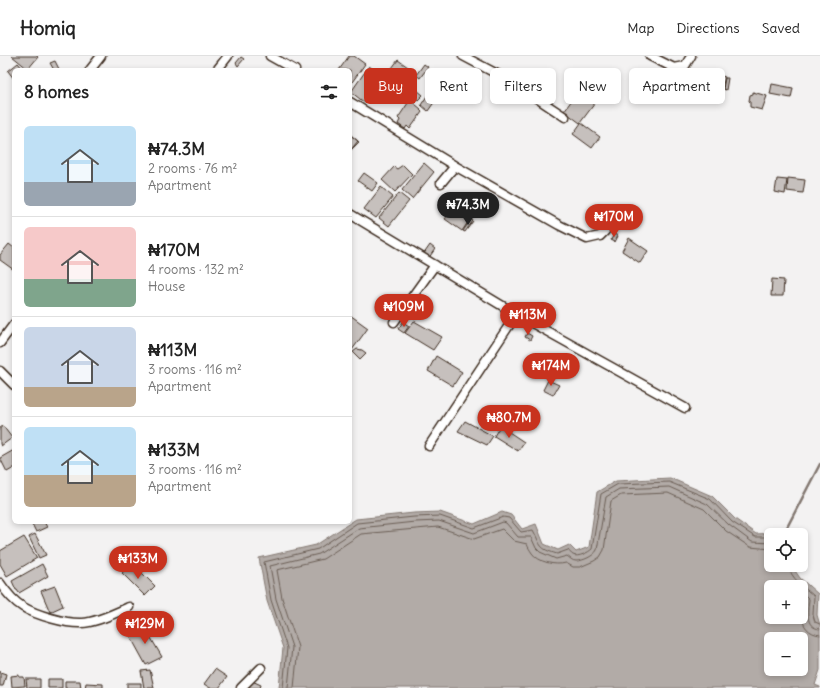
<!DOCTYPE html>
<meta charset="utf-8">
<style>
:root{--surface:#fff;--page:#f2f2f2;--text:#222;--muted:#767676;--line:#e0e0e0;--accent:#c8321e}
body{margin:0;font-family:Delius,sans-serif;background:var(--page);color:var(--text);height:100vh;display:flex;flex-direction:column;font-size:15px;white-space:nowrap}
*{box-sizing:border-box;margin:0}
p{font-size:13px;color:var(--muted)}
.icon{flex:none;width:22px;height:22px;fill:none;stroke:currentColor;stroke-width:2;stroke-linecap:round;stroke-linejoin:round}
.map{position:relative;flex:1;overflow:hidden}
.details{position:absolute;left:12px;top:12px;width:340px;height:456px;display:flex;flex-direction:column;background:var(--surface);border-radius:6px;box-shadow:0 2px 6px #0003}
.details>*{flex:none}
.guide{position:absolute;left:364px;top:12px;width:380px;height:36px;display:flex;gap:8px}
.buttons{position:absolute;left:764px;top:472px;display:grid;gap:8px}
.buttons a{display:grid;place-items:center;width:44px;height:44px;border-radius:6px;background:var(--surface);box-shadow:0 2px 6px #0003;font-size:20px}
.price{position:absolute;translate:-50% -34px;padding:0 9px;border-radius:14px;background:var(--accent);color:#fff;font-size:13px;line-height:26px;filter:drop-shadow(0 1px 2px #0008)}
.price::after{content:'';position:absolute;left:50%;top:24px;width:12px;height:9px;margin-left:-6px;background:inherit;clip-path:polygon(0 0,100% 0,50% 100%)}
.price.current{background:#222;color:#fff}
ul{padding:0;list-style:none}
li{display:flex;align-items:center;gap:12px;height:100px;padding:0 12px}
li+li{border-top:1px solid var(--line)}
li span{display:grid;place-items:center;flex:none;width:112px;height:80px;border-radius:6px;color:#555}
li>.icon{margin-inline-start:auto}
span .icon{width:48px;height:48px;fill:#fffc;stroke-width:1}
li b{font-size:17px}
h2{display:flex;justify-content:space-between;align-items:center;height:48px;padding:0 12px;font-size:17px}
.chip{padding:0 14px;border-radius:6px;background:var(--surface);box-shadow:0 2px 6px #0003;font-size:14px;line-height:36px}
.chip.current{background:var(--accent);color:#fff}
header{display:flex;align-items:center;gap:24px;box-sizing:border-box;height:56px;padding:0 20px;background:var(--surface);border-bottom:1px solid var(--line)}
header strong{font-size:19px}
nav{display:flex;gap:22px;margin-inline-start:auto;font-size:14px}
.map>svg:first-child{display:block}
</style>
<header>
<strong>Homiq</strong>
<nav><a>Map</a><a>Directions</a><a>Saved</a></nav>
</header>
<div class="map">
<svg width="820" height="632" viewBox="0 0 820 632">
<rect width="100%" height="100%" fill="#f3f2f2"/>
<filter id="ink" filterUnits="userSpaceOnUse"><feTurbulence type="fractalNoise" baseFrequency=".025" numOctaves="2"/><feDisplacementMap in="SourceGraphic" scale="8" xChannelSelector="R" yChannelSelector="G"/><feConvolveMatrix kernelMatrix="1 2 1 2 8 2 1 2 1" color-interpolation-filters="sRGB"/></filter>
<g filter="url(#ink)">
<!-- water -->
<path fill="#b2aba7" stroke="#827770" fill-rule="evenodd" d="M670,422l42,18 23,23 21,15 19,-1 1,2h-5v30h20l9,13 18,16 -1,21 3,10v45l-5,15 5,2v1h-541l4,-40 -16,-47 -8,-43 57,-13 40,-26 58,-6 26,-1 34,12 28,-12 9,3 11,14 14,-5 8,20 14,6 11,-5 7,7 13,-5 8,-55 19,-11zM771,531h30v30h-30zM771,583h30v30h-30z"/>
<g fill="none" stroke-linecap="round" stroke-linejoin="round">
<!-- shore -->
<path stroke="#6b5e55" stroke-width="1" d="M788,509c2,13 17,23 26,31l-1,19 2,7 5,2
M801,535l8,8c-1,10 -5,29 11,30
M801,543c3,5 1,10 1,16 0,11 7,19 18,20
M283,632l4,-40 -16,-48 -7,-38 54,-13 39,-26 57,-6 26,-1 34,12 29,-11 6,1 12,14 12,-2c9,17 5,18 24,24l11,-4c2,2 3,4 5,5 5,3 16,-3 19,-6l9,-55 17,-10 51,-2 41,17 22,23 23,15h16
M288,632l4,-41 -16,-48 -6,-33 49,-12 40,-26 56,-6 24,-1 35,12 29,-11 3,1 12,14h13l5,11 4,4 16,7 11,-3c3,2 5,5 9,5 7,0 18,-5 21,-11l9,-53 13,-8 50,-2 38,17 22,21 23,17 19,1
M294,632l4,-41 -16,-49 -5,-28 46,-11 38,-25 77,-7 36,12 28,-10 12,12 13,3c1,3 3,6 5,9 6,9 23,13 34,10l7,4h7l14,-6 6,-4 4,-7 7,-49 10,-6 47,-2 36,16 22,22 24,16 21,2"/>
<!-- stream -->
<path stroke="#827770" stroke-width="2.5" d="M783,479l37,-71"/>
</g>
<!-- building -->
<path fill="#c6c0bd" stroke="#3b2a1e" d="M12,0h25l1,1 -10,12z
M349,0h5l11,8 -15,21v-15h-11z
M241,1l3,2 -6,7 -2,-3z
M398,4l10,7 -3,4 2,1 -7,8 -11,-8z
M55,5l4,8 -3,1h-2l-4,-7z
M18,7l6,7h-10v9l-6,-8z
M424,8l4,3 -8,11 -4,-3z
M369,10l15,11 -19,26 -14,-11z
M712,17l13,4 -3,11 -13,-3z
M725,22h3l-2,12 -3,-1z
M585,26l10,8 -6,8 6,5 -15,20 -16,-12z
M772,28l21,4 -2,10 -21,-4z
M417,34l6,5 -5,5 -5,-4z
M753,36l14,4 -5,14 -12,-3v-5l-1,-1 1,-6 3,-1z
M427,40l8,5 -7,10 -7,-6z
M410,44l11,9 -1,1 2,2 -12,17 -3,-3 -2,3 -7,-5 2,-4 -2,-2z
M581,67l19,14 -8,11 -19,-14z
M350,79l8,6 -8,10z
M351,79l8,7 -9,9v-14z
M424,107l10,9 -22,27 -10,-9z
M403,109l9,9 -17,18 -13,-12 12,-13 3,2z
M364,117l14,10 -6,8 -14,-10z
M788,122l17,2 -2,13 -16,-2z
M777,123l10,1 -2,14 -10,-2z
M381,131l12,10 -17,21 -12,-9z
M399,137l10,8 -20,25 -10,-8z
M454,151l17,11 -9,13 -17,-12z
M471,163l2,2 -8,11 -2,-1z
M614,178l4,2 -3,6 -4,-2z
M629,182l19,13 -8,12 -18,-12z
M9,188l5,4v22l-14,-10v-5z
M430,189l5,4 -7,10 -5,-4z
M772,223l12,1 -1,16h-12z
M350,259l18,13 -16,22 -2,-1z
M414,265l28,16 -9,13 -28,-17z
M403,266l6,4 -5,7 -6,-4z
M527,277l5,3 -2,4 -5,-3z
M357,293l5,1 4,3 -6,6 -7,-7z
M436,300l26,16 -9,14 -25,-15z
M548,324l11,5 -6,10 -10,-5z
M465,365l28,15 -6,9 -29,-14z
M3,370l9,12 -11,8 -1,-2v-16z
M500,370l24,16 -6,9 -24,-15z
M14,394v18l-7,4 -7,-14z
M31,466h13l3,5 -11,5z
M35,478l11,21 -7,3 -10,-21z
M24,481l13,21 -30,18 -7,-12v-13z
M132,507l23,23 -10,10 -23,-23z
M42,508l6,12 -29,17 -2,-3h-1l-4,-9z
M55,530l8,20 -13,6 -9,-21z
M137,570l1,3 6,-3 18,31 -16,8 -17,-31 3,-1 -2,-3z
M215,613l12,8 -8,11h-9l-6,-4z
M0,614v2l6,2 -3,12h-3z
M150,614l4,18h-10l-3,-17z
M19,619v2h5l1,9 -13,1 -1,-11z
M26,623h14v9h-13z
M48,623h14v9h-14z
M250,624l11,5 -1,3h-13z
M65,625h15l1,7h-16z
M86,627l17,1v4h-18z
M127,627h14v5h-14z"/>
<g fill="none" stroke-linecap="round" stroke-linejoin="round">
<defs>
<path id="street" d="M270,0l25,14
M463,0l51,27 51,34
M650,0l24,12 8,8 20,9
M674,12l11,-2 6,-10
M90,14l11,-14
M217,14l11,-14
M350,46l105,64 -14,17
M455,110l104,59 28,14 13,-3 5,-5
M350,158l166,100 -6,10 -81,122
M516,258l169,94
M394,266l41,-57
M0,287l14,-19
M0,315l14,14
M0,527c6,9 13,18 23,24 13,8 44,17 59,16 13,0 34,-10 47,-16
M241,632l20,-20"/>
</defs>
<!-- street casing -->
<use href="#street" stroke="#3b2a1e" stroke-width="11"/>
<!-- street -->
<use href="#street" stroke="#fff" stroke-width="8"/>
</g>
</g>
</svg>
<div class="buttons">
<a><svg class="icon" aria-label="locate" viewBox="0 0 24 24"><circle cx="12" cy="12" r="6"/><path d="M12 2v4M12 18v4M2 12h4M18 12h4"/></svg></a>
<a>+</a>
<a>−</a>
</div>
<b class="price current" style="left:468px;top:170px">₦74.3M</b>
<b class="price" style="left:614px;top:182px">₦170M</b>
<b class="price" style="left:404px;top:272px">₦109M</b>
<b class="price" style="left:528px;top:280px">₦113M</b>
<b class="price" style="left:551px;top:331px">₦174M</b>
<b class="price" style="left:509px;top:383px">₦80.7M</b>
<b class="price" style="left:138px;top:524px">₦133M</b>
<b class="price" style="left:145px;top:589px">₦129M</b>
<div class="guide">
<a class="chip current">Buy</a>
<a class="chip">Rent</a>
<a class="chip">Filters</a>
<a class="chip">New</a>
<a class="chip">Apartment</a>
</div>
<section class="details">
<h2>8 homes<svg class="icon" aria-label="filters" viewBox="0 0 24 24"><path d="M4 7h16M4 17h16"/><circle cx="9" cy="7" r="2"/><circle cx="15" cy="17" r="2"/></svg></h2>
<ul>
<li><span style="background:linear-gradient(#bfe0f5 70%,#9aa5b1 0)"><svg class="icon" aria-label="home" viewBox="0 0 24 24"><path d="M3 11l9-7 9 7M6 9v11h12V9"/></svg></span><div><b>₦74.3M</b><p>2 rooms · 76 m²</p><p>Apartment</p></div></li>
<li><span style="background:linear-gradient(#f6c9c9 65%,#7fa58c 0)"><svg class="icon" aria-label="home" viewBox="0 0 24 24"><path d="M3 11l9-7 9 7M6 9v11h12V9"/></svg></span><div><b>₦170M</b><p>4 rooms · 132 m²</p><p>House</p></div></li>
<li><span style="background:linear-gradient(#c9d6e8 75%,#b9a48a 0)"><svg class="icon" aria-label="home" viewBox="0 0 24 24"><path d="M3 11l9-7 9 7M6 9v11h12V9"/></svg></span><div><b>₦113M</b><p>3 rooms · 116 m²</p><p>Apartment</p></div></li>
<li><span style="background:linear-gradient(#bfe0f5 60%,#b9a48a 0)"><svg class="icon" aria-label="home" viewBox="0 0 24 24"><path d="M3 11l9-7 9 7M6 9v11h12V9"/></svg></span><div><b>₦133M</b><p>3 rooms · 116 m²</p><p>Apartment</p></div></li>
</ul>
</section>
</div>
